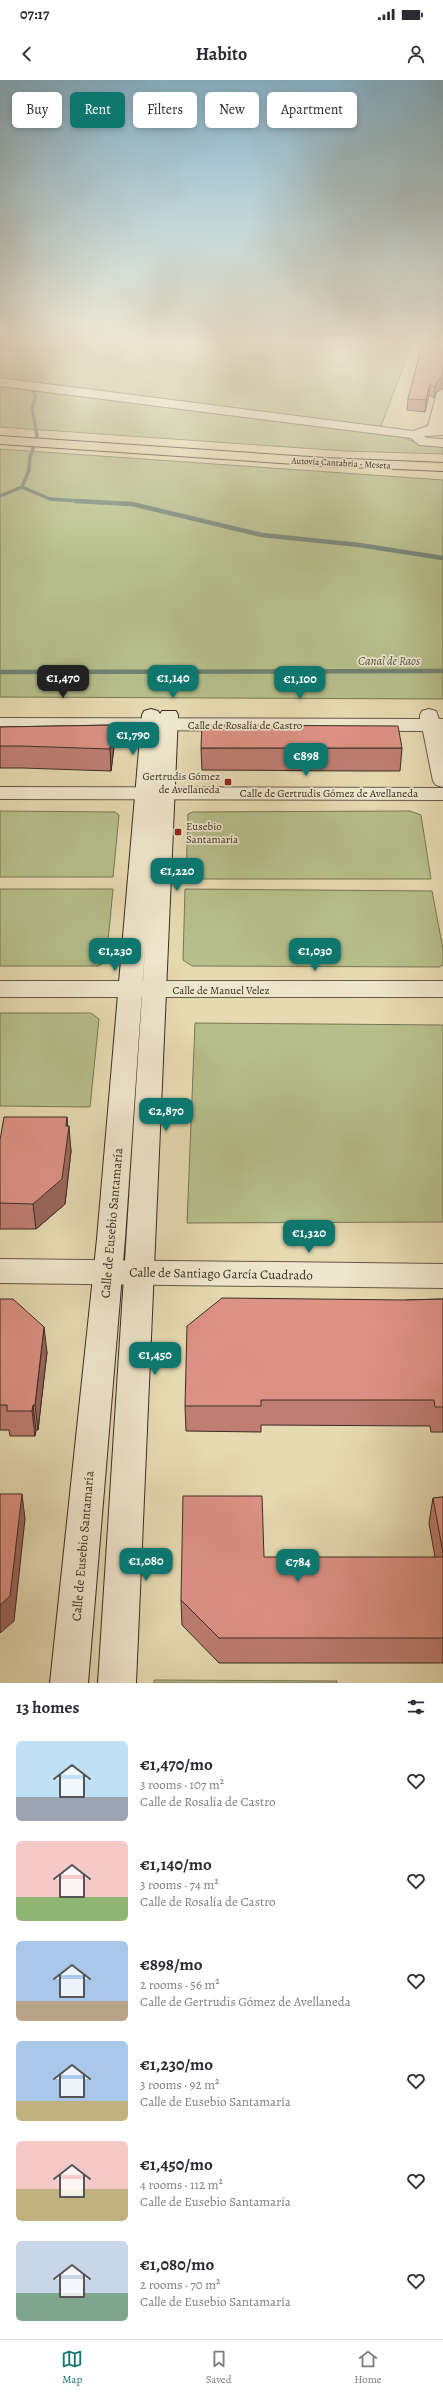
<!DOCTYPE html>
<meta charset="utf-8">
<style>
:root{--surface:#fff;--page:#f7f7f7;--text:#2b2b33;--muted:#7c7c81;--line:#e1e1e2;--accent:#0f766e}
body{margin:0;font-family:Alegreya,serif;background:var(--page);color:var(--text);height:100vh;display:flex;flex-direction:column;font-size:15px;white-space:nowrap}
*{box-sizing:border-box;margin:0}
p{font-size:13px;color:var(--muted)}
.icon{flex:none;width:22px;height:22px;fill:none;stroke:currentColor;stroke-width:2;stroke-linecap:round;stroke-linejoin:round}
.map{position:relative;height:1603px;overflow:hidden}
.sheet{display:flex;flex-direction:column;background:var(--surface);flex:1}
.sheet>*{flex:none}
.guide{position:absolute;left:12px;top:12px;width:419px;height:36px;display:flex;gap:8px}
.price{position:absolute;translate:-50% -34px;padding:0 9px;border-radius:8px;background:var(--accent);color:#fff;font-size:13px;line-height:26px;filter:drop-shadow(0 1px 2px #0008)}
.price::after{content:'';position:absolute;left:50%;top:24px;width:12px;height:9px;margin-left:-6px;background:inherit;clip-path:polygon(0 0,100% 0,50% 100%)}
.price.on{background:#222;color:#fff}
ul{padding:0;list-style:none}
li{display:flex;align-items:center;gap:12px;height:100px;padding:0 16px}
li span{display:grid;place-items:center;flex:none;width:112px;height:80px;border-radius:6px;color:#555}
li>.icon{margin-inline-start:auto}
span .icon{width:48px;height:48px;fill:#fffc;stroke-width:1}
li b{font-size:17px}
h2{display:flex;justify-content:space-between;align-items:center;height:48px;padding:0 16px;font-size:17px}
.chip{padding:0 14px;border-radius:6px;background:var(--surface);box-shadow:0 2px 6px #0003;font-size:14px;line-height:36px}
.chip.on{background:var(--accent);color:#fff}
.status{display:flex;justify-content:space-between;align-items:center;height:28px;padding:0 20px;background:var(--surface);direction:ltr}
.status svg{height:11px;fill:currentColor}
header{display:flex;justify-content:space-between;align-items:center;height:52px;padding:0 16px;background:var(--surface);font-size:18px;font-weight:600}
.tabs{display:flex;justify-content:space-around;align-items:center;height:56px;border-top:1px solid var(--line);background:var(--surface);font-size:11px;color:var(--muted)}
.tabs a{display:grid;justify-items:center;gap:2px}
.tabs .on{color:var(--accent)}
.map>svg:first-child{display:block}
</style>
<div class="status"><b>07:17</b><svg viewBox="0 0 49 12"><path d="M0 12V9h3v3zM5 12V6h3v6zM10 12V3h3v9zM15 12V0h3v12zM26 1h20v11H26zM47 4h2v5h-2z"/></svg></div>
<header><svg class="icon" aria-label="back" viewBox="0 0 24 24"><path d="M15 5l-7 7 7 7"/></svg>Habito<svg class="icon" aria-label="person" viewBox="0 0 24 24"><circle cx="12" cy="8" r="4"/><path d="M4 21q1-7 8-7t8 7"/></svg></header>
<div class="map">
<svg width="443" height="1603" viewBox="0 0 443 1603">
<rect width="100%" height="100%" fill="#e6dab2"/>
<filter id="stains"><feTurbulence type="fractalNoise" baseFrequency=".005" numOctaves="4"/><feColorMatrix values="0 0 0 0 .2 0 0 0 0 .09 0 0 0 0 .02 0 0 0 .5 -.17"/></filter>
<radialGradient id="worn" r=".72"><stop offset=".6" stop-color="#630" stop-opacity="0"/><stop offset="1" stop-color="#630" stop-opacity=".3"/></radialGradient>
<!-- green -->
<path fill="#b6bf8b" stroke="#787657" d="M0,261h413l-33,88 -380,-50z
M0,304l402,53 20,8 21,1v8l-98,-3 -345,-24z
M0,369l443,31v219l-443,-2z
M0,731l115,1 4,3 -6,62h-113z
M410,731l11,4 10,64h-245l2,-65 5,-2z
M0,809h113l-7,73 -8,4h-98z
M185,809l247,2 11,58v16l-4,2 -247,-1 -9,-6z
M0,933h91l8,6 -9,88 -90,-1z
M195,943l248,2v197l-256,1z
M154,1600l183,1v2h-183z"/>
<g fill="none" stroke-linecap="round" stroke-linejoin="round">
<!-- stream-far1 -->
<path stroke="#718274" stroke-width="3.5" d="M22,407l7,-17 1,-13 7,-21 -5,-27 3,-12 -2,-8h-6
M0,416l22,-9 28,12 43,3"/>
<!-- stream -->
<path stroke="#718274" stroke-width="4.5" d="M76,421l56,3 130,31 97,10 84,13
M0,592l443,-1"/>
<defs>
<path id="street" d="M0,298l413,53 15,-5 9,-33 6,-4v46l-19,1 3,2 16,1v8l-24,-2 -8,-7 -411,-52z
M429,629l7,2 3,8h4v68l-7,-2 -3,-4 -10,-50 -423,-1v-12l420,1v-4l2,-4z
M0,707l443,1v12l-443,-1z
M0,901h443v16h-443z
M0,1179l443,5v24l-443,-5z"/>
<path id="secondary" d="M151,629l7,2 2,3 2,-3h14l2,4 -42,968h-38l47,-735 -20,291 -37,444h-38l47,-444 45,-524 2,-4z"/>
<path id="highway" d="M0,356l325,22 118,5v8l-118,-5 -325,-22z"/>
</defs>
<!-- street casing -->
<use href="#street" stroke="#655847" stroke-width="2"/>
<!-- secondary casing -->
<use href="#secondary" stroke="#3a2c23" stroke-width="2"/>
<!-- highway casing -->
<use href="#highway" stroke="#3a2c23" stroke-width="2"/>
<!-- street -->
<use href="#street" fill="#efe7cd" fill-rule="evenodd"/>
<!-- secondary -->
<use href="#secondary" fill="#efe7cd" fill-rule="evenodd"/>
<!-- highway -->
<use href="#highway" fill="#e6dab2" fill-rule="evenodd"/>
</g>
<!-- wall -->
<path fill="#be7e73" stroke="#3a2c23" d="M423,261l13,51 -2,6 -5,-3 -4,17 -18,-2 1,-11z
M113,645l1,22 -3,24 -89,-3h-22v-41z
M201,668h201l-2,23h-40l-158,-1z
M67,1046l4,25 -6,53 -29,25h-36v-89z
M0,1219l47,53 -9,78h-2l-1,6h-25l-1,-6h-9z
M443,1219v133h-12l-1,-6 -169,-1v7l-75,-1 -1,-25 221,-106z
M443,1417v166h-224l-37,-38 -1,-25 254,-43 -6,-34 4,-25z"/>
<!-- shaded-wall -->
<path fill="#9b665e" stroke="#3a2c23" d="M443,297v11l-7,4 -2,6 1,-11 2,-6z
M430,304l-1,11 -4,17 1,-12z
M113,645l1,22 -3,24 -1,-22z
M67,1037l1,15 1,-6 2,25 -6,53 -29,25 -3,-25 33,-78z
M44,1247l3,25 -9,78 -3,-25z
M33,1325l3,25 -1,6 -3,-25z
M22,1414l3,25 -11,102 -14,12v-28z"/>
<!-- building -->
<path fill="#dd9286" stroke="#3a2c23" d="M423,261h20v36l-6,4 -2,6 -5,-3 -4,16 -18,-1z
M113,645l-3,24 -90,-3h-20v-19z
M202,645l196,1 4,22h-201z
M4,1037h63l-1,9h3l-7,53 -29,25 -33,-1v-63z
M222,1218l184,2 37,-1v108h-8l-1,-7h-173v6h-76l2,-80z
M0,1219h13l31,28 -9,78h-2l-1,6h-25v-6h-7z
M0,1414h22l-12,102 -10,9z
M183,1416h79l2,61h179v81h-224l-38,-38z
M443,1417v56l-10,-55z"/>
<!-- sky -->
<linearGradient id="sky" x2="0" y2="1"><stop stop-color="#87b7cf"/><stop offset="0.54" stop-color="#f4eedc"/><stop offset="1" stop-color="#f4eedc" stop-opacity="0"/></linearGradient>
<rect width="443" height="486" fill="url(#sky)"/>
<!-- markers -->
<g fill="#8f2418" stroke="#efe7cd" stroke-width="1.5">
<rect x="224" y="698" width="8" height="8" rx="2"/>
<rect x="174" y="748" width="8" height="8" rx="2"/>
</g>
<g text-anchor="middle" stroke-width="3.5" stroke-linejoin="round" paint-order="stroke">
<!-- far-street labels -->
<g font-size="9" fill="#3a2c23" stroke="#efe7cd">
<text transform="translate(341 383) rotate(3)" y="3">Autovía Cantabria - Meseta</text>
</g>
<!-- street labels -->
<g font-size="11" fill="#3a2c23" stroke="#efe7cd">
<text x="245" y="649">Calle de Rosalía de Castro</text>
<text x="329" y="717">Calle de Gertrudis Gómez de Avellaneda</text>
<text x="221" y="914">Calle de Manuel Velez</text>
</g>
<!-- poi labels -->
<g font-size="11" fill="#3a2c23" stroke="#efe7cd" text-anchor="end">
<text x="220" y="700">Gertrudis Gómez<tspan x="220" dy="13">de Avellaneda</tspan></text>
<text x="186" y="750" text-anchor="start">Eusebio<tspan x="186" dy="13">Santamaría</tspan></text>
</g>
<!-- water labels -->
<g font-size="12" font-style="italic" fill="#515045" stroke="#efe7cd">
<text x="389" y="585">Canal de Raos</text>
</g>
<!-- near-street labels -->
<g font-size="13" fill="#3a2c23" stroke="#efe7cd">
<text transform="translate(111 1143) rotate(-85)" y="5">Calle de Eusebio Santamaría</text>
<text transform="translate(221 1193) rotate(1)" y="5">Calle de Santiago García Cuadrado</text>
<text transform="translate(82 1466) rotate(-85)" y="5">Calle de Eusebio Santamaría</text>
</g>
</g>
<rect width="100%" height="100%" filter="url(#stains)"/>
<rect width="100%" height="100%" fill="url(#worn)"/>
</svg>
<b class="price on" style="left:63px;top:619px">€1,470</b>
<b class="price" style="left:173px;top:619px">€1,140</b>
<b class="price" style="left:300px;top:620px">€1,100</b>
<b class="price" style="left:133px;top:676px">€1,790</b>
<b class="price" style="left:306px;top:697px">€898</b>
<b class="price" style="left:177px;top:812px">€1,220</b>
<b class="price" style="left:115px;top:892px">€1,230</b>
<b class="price" style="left:315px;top:892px">€1,030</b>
<b class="price" style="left:166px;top:1052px">€2,870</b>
<b class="price" style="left:309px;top:1174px">€1,320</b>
<b class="price" style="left:155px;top:1296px">€1,450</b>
<b class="price" style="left:146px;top:1502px">€1,080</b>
<b class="price" style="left:298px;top:1503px">€784</b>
<div class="guide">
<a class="chip">Buy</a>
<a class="chip on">Rent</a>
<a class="chip">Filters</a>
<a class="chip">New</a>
<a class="chip">Apartment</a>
</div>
</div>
<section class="sheet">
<h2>13 homes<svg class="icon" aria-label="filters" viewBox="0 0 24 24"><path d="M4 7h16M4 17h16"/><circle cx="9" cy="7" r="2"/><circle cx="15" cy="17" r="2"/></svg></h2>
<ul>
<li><span style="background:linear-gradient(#bfe0f5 70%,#9aa5b1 0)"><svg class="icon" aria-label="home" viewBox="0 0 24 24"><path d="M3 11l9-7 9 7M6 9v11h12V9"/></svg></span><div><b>€1,470/mo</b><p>3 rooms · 107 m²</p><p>Calle de Rosalía de Castro</p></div><svg class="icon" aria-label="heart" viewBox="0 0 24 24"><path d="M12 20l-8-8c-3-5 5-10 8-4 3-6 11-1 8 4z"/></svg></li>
<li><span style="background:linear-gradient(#f6c9c9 70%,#8fb573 0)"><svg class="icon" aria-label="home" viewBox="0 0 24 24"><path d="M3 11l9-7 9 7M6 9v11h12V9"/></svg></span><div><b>€1,140/mo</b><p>3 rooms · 74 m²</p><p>Calle de Rosalía de Castro</p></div><svg class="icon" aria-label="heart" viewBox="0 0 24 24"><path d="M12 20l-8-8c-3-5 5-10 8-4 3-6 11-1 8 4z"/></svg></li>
<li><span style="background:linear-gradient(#a9c7e8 75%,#b9a48a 0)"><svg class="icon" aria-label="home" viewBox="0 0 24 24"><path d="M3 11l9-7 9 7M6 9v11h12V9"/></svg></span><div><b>€898/mo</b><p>2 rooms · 56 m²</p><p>Calle de Gertrudis Gómez de Avellaneda</p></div><svg class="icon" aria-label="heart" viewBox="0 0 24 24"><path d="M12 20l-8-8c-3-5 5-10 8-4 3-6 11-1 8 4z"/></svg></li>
<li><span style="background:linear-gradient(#a9c7e8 75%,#c2b280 0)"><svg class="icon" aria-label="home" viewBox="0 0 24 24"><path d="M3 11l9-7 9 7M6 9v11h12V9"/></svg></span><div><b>€1,230/mo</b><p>3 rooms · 92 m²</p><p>Calle de Eusebio Santamaría</p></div><svg class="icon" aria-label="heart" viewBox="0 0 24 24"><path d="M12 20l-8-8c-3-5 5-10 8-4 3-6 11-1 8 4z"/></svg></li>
<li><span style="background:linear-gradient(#f6c9c9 60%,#c2b280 0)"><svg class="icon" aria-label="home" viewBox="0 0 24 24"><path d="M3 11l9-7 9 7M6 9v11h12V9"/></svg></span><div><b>€1,450/mo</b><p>4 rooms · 112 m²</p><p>Calle de Eusebio Santamaría</p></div><svg class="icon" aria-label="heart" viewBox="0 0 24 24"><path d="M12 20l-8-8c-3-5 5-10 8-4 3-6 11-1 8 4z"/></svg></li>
<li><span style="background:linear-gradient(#c9d6e8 65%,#7fa58c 0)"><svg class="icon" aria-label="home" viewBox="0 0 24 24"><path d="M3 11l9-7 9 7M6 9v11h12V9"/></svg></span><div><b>€1,080/mo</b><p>2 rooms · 70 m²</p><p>Calle de Eusebio Santamaría</p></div><svg class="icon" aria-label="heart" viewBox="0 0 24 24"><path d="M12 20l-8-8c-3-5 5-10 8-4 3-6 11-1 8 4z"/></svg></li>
</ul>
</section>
<nav class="tabs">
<a class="on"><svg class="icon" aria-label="map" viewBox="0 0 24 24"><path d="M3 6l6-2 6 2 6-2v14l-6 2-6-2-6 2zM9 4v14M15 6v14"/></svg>Map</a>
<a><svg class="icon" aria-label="saved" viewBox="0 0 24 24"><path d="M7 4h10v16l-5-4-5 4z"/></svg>Saved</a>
<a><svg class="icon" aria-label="home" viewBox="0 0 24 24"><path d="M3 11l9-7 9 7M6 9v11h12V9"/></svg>Home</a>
</nav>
